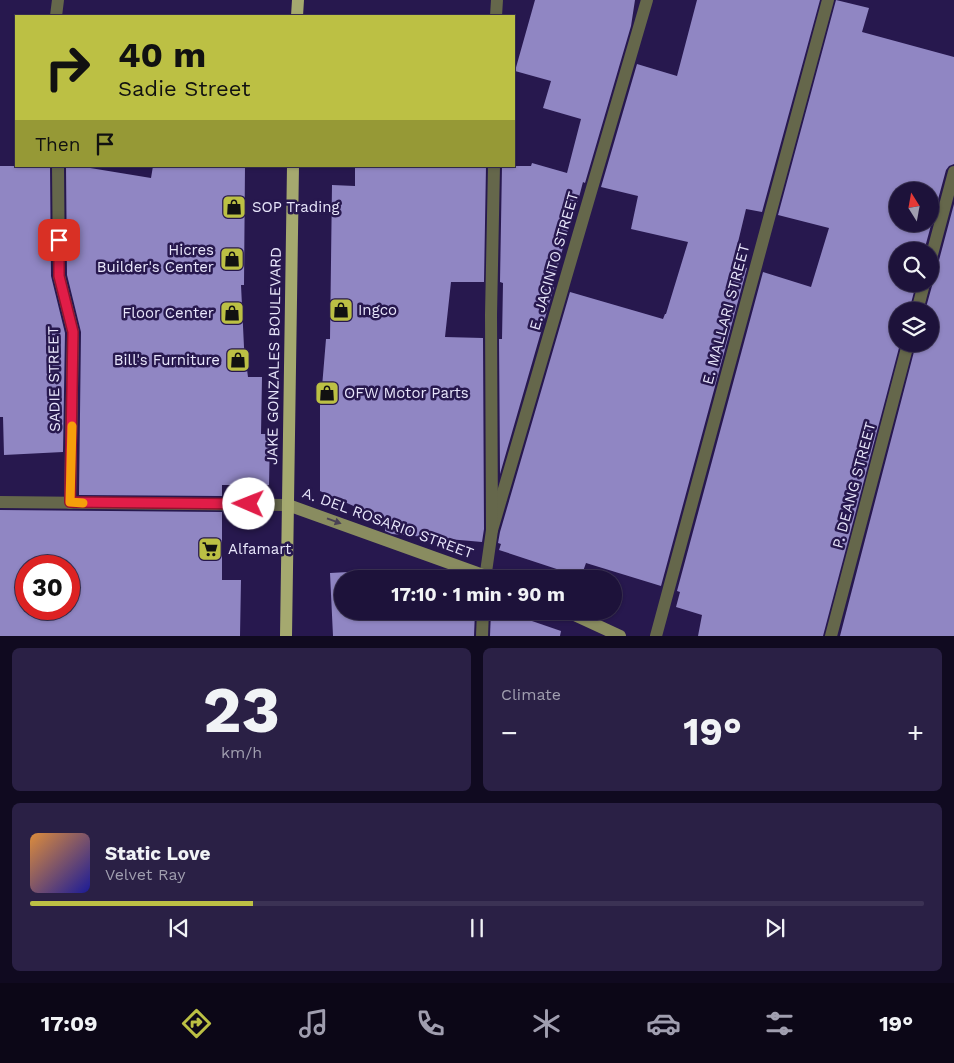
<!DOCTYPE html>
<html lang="en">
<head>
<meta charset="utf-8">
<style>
  :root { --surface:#1d123a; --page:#2a2045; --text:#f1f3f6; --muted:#a09eaf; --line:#3b3254; --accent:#bcc044 }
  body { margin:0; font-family:"Work Sans",sans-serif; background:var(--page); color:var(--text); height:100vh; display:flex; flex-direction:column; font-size:19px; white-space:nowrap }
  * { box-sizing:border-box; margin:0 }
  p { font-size:16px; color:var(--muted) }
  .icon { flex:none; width:28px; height:28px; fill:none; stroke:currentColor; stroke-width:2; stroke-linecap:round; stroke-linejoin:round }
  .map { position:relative; height:636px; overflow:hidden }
  .details { display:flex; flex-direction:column; gap:12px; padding:12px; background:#100a20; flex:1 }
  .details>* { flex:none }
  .top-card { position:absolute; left:15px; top:15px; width:500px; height:152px; border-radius:0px; box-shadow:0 1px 4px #0004,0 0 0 1px var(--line); background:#bcc044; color:#111; overflow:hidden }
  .needle { width:32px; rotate:349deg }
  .controls { position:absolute; left:889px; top:182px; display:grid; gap:10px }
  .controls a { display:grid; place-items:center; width:50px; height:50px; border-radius:50%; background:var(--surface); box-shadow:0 1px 4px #0004,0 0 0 1px var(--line); font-size:25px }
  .speed { position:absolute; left:15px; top:555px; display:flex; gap:10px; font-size:25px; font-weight:700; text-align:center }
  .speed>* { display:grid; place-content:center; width:65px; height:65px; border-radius:50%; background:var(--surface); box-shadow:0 1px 4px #0004,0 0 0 1px var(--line); line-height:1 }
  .speed .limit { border:8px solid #d22; background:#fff; color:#111 }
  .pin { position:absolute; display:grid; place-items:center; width:42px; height:42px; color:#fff; margin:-21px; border-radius:10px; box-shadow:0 2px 8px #0006 }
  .me { position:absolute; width:55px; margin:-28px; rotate:271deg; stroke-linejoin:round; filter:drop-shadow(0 0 4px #0008) }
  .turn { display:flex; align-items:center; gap:18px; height:105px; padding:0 20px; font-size:22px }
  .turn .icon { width:65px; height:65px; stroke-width:2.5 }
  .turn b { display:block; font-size:35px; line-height:42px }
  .then { display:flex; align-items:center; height:48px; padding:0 20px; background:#0003; gap:10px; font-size:19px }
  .big { font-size:38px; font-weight:700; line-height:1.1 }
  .details .card { flex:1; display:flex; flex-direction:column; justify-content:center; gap:8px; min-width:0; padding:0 18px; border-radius:8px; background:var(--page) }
  .details .dial { align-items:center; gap:0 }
  .dial b { font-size:65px; line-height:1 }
  .song { display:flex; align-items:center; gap:15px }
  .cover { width:60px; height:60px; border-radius:8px; background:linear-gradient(135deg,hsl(30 70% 55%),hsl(240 70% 35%)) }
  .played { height:5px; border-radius:2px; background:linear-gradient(90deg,var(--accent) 25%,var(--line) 25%) }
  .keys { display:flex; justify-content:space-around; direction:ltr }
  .heat { display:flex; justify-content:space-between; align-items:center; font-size:28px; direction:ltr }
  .details .tiles { flex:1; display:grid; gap:12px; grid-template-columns:1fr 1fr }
  .card:last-child { grid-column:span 2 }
  .trip { position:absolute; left:334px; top:570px; width:288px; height:50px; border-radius:25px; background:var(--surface); box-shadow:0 1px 4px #0004,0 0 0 1px var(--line); font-weight:700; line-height:50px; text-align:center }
  .tabs { display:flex; height:80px; justify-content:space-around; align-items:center; background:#0c0717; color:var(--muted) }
  .tabs .icon { width:35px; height:35px }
  .tabs .current { color:var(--accent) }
  .tabs b { font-size:22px; color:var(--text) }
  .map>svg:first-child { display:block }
  .building { fill:#9086c3; fill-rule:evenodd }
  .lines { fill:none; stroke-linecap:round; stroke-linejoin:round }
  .street { stroke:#65674b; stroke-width:12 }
  .secondary { stroke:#898c60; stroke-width:12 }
  .primary { stroke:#a5a96f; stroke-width:12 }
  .oneway { fill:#494154 }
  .route-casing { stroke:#92132f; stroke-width:12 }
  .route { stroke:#e11d48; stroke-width:9 }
  .slow { stroke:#f59e0b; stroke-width:9 }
  .labels { text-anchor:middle; stroke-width:5; stroke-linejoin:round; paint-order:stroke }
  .poi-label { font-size:15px; fill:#e8e6fb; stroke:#27184e; text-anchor:start }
  .street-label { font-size:15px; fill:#e8e6fb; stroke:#27184e }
</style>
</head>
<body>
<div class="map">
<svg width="954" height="636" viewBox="0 0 954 636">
  <rect width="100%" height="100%" fill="#27184e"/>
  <!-- building -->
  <g class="building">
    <path d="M535 0H635L631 26 585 183 583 182 573 220 571 219 552 287H554L500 474 499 339H502L503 283 500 282 502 166H531L532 163 567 173 581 119 543 108 551 81 515 71Z"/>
    <path d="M697 0H820L762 212 746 209 733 263 747 268 661 586 586 563 581 577 499 550 501 544 498 543 500 532 570 292 663 319 665 314H666L688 242 631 229 638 196 601 187 637 64 677 76Z"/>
    <path d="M836 0 869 8 862 32 954 57V164L949 166 946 170 924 251H898V284H916L909 311H898V344H900L823 636H698L702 615 676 607 680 592 677 591 763 272 811 287 829 228 778 215ZM898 191H930V224H898Z"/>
    <path d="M0 166H50L51 276 65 333 63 452 4 455 3 417H0Z"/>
    <path d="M66 166H78L151 178 153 166H245L244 285H241L244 347 248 377H262L261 434H270L269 485H222V496L79 495 81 332 67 275Z"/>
    <path d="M355 166H486L484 282H451L445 337 483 338 484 529 482 542 392 534 385 531V520L320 491V387H322L326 339H330L332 185 355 186Z"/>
    <path d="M954 204V636H840L916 344H930V311H925L932 286 930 270 935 268 938 264Z"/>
    <path d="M0 510 222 512V580H241L240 636H0ZM26 566H69V609H26Z"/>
    <path d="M385 570 410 579H342V611H475L474 636H333L330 573Z"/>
    <path d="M491 611H503L561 631 560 636H490Z"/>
  </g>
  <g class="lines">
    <!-- street -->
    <g class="street">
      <path d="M56 16 58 0"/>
      <path d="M496 16 497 0"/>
      <path d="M58 166 59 276 73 332 70 503"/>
      <path d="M930 262 954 172"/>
      <path d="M917 311 924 284"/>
      <path d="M0 502 288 505"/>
      <path d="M492 530 647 0"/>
      <path d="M485 579 492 530 491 315 494 166"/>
      <path d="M482 636 483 611"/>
      <path d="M656 636 828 0"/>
      <path d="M831 636 908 344"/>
    </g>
    <!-- secondary -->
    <g class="secondary">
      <path d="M288 505 494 579"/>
      <path d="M566 611 620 636"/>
    </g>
    <!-- primary -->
    <g class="primary">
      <path d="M297 16 298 0"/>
      <path d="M286 636 293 166"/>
    </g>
  </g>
  <!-- one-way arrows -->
  <defs><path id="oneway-solid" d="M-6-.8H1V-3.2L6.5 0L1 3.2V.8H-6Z" transform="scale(1.25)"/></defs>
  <use class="oneway" href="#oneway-solid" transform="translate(334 521) rotate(20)"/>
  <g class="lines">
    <!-- route casing -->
    <g class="route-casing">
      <path id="route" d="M59 240V276L73 332 70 502 249 504"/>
    </g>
    <!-- route -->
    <use href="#route" class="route"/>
    <!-- slow -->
    <path class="slow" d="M72 426 70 502 83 503"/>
  </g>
  <!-- icons -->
  <defs>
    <g id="shop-square" transform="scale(1.25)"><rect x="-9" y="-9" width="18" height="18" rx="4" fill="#bcc044" stroke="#27184e"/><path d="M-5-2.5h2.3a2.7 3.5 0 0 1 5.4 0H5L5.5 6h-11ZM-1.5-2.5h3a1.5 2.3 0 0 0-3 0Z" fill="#111"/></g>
    <g id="supermarket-square" transform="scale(1.25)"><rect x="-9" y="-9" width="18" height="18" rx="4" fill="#bcc044" stroke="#27184e"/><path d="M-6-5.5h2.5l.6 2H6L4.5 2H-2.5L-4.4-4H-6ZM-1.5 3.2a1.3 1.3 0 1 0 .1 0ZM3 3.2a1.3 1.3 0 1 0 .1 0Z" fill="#111"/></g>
  </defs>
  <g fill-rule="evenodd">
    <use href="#shop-square" x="234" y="207"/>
    <use href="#shop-square" x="232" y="259"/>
    <use href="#shop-square" x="341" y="310"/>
    <use href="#shop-square" x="232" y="313"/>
    <use href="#shop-square" x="238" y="360"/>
    <use href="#shop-square" x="327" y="393"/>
    <use href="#supermarket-square" x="210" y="549"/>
  </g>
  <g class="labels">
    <!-- poi labels -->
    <g class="poi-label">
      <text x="252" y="212">SOP Trading</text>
      <text x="214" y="255" text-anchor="end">Hicres<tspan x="214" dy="17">Builder's Center</tspan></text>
      <text x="358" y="315">Ingco</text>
      <text x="214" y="318" text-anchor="end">Floor Center</text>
      <text x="220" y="365" text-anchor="end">Bill's Furniture</text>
      <text x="344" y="398">OFW Motor Parts</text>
      <text x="228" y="554">Alfamart</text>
    </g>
    <!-- street labels -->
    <g class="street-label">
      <text transform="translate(554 261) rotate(-74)" y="5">E. JACINTO STREET</text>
      <text transform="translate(726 314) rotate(-75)" y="5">E. MALLARI STREET</text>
      <text transform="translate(274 356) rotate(-89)" y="5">JAKE GONZALES BOULEVARD</text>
      <text transform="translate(54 379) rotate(-91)" y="5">SADIE STREET</text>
      <text transform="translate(854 485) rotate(-75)" y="5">P. DEANG STREET</text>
      <text transform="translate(388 523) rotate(20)" y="5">A. DEL ROSARIO STREET</text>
    </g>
  </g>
</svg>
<div class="controls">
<a><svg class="needle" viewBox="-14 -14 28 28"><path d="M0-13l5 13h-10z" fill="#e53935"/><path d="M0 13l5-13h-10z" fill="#a09eaf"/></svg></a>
<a><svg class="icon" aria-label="search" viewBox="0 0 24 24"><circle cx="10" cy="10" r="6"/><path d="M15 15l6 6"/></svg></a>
<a><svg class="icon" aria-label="layers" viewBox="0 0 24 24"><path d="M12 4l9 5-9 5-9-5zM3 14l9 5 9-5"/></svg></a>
</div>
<div class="speed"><div class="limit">30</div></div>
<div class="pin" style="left:59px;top:240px;background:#d93025"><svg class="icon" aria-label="arrive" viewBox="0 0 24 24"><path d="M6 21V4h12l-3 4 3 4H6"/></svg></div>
<svg class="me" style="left:249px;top:504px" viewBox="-20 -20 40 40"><circle r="19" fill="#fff"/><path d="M0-13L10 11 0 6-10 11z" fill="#e11d48"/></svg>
<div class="trip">17:10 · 1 min · 90 m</div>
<div class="top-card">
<div class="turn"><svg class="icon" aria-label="right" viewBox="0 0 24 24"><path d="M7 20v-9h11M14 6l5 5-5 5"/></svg><div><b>40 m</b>Sadie Street</div></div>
<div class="then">Then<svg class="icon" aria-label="arrive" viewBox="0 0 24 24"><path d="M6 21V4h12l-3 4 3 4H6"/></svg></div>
</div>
</div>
<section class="details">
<div class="tiles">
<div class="card dial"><b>23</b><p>km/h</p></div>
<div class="card"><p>Climate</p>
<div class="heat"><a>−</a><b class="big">19°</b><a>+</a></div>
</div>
<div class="card">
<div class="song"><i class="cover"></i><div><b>Static Love</b><p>Velvet Ray</p></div></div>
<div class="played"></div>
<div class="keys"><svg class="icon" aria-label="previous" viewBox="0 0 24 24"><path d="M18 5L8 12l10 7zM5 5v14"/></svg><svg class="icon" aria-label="pause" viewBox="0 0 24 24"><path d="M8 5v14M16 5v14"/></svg><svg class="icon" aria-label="next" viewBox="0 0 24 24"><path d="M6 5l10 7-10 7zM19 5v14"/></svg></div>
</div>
</div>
</section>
<nav class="tabs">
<b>17:09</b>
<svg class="icon current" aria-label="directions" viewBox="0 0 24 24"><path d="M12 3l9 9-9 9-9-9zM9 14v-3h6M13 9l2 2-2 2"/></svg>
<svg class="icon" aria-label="music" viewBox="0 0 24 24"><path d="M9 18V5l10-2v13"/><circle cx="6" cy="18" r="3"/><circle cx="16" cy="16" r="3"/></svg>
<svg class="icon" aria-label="phone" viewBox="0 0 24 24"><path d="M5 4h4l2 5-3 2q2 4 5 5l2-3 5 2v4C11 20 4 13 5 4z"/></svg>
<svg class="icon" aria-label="climate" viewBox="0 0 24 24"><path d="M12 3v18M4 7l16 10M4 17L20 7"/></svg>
<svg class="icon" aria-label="car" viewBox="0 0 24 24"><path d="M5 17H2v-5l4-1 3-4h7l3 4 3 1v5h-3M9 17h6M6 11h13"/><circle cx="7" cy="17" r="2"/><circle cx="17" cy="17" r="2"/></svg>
<svg class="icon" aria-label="filters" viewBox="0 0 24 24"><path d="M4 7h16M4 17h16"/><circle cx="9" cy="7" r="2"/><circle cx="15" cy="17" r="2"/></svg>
<b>19°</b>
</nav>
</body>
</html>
